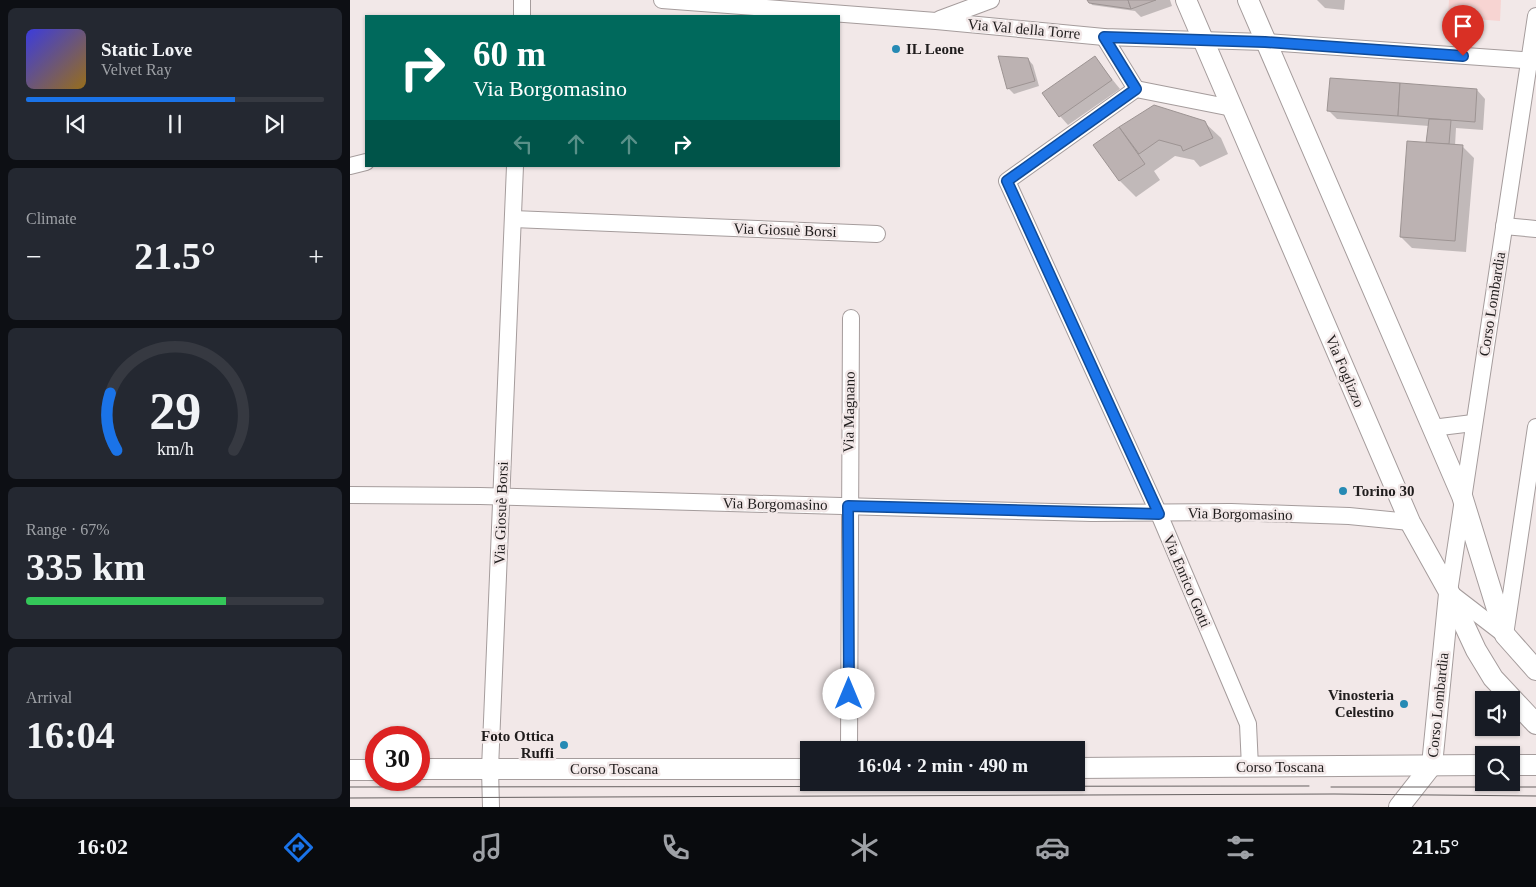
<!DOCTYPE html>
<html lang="en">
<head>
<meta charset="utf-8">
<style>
  :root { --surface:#171b24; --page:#242831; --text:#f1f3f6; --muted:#9ea1a6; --line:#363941; --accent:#1a73e8 }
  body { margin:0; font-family:"Times New Roman",serif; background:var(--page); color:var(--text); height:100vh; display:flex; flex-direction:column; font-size:19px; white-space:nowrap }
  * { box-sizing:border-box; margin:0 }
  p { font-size:16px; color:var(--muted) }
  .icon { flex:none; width:28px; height:28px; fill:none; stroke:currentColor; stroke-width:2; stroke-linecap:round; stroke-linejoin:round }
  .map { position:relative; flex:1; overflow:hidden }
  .details { display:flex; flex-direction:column; gap:8px; padding:8px; background:#0d0f14; width:350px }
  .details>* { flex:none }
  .guide { position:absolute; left:15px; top:15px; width:475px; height:152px; border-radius:0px; box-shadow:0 1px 4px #0004; background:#00695c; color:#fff; overflow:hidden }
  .buttons { position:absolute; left:1125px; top:691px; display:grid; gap:10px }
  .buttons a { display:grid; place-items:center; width:45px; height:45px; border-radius:0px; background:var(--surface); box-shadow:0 1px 4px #0004; font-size:25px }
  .speed { position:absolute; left:15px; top:726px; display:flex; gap:10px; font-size:25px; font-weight:700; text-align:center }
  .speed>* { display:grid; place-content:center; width:65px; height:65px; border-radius:50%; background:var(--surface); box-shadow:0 1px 4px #0004; line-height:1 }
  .speed .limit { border:8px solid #d22; background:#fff; color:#111 }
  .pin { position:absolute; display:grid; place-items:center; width:42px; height:42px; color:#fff; margin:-51px -21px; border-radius:50% 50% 50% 0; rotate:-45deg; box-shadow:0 0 5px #0007 }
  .pin .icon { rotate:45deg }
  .me { position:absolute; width:55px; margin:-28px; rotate:0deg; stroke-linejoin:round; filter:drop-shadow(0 0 4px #0008) }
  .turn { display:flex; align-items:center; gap:18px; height:105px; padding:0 25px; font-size:22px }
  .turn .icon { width:65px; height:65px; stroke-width:2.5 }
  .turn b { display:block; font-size:35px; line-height:42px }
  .lanes { display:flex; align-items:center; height:48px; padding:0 25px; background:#0003; justify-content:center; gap:25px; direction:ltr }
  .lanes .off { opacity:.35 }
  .big { font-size:38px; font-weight:600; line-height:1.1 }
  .details .widget { flex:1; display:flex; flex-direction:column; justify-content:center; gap:8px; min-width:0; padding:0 18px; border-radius:8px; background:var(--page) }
  .details .dial { align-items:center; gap:0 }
  .dial svg { height:130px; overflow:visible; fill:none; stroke:var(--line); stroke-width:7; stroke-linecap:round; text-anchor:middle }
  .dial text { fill:var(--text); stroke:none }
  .song { display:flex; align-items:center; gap:15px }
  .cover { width:60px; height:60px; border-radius:8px; background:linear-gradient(135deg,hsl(240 70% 55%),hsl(40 70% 35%)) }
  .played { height:5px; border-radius:2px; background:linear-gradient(90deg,var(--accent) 70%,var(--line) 70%) }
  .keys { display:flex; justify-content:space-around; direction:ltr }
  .heat { display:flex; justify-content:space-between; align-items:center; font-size:28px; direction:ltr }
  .charge { height:8px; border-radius:4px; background:linear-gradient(90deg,#34c759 67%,var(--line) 0) }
  .trip { position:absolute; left:450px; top:741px; width:285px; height:50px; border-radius:0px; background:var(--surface); box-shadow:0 1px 4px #0004; font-weight:600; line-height:50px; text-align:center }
  .dock { display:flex; height:80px; justify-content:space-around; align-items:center; background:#090b0e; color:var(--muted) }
  .dock .icon { width:35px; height:35px }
  .dock .on { color:var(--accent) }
  .dock b { font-size:22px; color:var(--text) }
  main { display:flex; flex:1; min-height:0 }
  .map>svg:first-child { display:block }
  .green { fill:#f7d4d2 }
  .shadow { fill:#0003 }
  .building { fill:#bcb2b2; stroke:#9d9493 }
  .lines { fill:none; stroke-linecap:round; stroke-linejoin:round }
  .minor-casing { stroke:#a59c9c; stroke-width:18 }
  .tertiary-casing { stroke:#a59c9c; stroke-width:22 }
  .minor { stroke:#fff; stroke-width:16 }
  .tertiary { stroke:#fff; stroke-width:20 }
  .tram { stroke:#666161; stroke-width:1 }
  .route-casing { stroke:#114b97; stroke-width:12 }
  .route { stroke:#1a73e8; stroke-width:9 }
  .poi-dot { fill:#268ab4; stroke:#f2e8e8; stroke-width:2 }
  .labels { text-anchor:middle; stroke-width:5; stroke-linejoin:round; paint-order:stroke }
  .street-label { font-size:15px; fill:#201d1d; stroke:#f2e8e8 }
  .poi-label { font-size:15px; font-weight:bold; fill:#201d1d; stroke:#f2e8e8; text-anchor:start }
</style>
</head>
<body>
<main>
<section class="details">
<div class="widget">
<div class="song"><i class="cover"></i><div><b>Static Love</b><p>Velvet Ray</p></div></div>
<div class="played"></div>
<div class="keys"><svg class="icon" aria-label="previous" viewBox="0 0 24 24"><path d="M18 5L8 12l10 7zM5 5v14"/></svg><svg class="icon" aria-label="pause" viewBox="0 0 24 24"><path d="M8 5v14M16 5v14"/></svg><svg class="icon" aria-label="next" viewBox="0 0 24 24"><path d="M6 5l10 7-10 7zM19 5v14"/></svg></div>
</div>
<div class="widget"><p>Climate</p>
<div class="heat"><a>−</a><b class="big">21.5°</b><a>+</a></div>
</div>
<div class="widget dial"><svg viewBox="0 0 100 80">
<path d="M14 69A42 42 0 1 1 86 69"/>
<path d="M14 69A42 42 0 0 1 10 34" stroke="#1a73e8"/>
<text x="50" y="56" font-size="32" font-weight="700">29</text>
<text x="50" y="72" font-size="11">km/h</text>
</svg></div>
<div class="widget"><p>Range · 67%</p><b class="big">335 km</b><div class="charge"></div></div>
<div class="widget"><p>Arrival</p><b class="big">16:04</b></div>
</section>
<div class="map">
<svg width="1186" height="807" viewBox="0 0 1186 807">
  <rect width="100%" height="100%" fill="#f2e8e8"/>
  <!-- green -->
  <path class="green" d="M1099 0H1151L1150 21 1098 17Z"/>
  <!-- shadow -->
  <g class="shadow">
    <path d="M739 0H820L822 6 791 17 785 11 742 5Z"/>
    <path d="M967 0H995L994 10 975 8Z"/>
    <path d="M745 58 770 89 718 125 710 116Z"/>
    <path d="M678 59 683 65 689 86 664 94 658 88Z"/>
    <path d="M1127 90 1135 99 1133 130 1106 128 1105 146H1112L1124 158 1116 252 1062 248 1051 237 1078 144 1079 126 987 119 979 111Z"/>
    <path d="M804 106 854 122 871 138 878 154 850 167 844 160 825 156 804 171 810 180 786 197 770 181 744 145Z"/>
  </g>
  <!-- building -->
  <g class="building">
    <path d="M737 0H778L781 9 739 3Z"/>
    <path d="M778 0H806L781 9Z"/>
    <path d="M648 56 678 58 685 81 657 89Z"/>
    <path d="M745 56 762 80 709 117 692 93Z"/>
    <path d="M980 78 1050 83 1048 116 977 111Z"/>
    <path d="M1050 83 1127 89 1125 122 1048 116Z"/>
    <path d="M804 105 855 121 863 138 833 151 831 146 809 140 789 154 769 127Z"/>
    <path d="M1079 119 1101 120 1099 144 1076 143Z"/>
    <path d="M769 127 795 164 769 181 743 145Z"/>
    <path d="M1057 141 1113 145 1105 241 1050 237Z"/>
  </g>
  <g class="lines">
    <!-- minor casing -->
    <g class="minor-casing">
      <g id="minor">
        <path d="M312 0 586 21 754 37 915 42 1186 61"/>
        <path d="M172 16V0"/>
        <path d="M1186 16 1099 592 1155 635 1186 427"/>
        <path d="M590 19 641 0"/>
        <path d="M754 37 786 89"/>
        <path d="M882 108 786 89 657 181 809 514 898 724 900 767"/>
        <path d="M0 166 16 162"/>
        <path d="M163 219 527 234"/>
        <path d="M1154 226 1186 229"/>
        <path d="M1082 428 1123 423"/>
        <path d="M0 495 130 496 742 513 881 512 999 516 1060 522"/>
        <path d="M499 750 501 318"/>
        <path d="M141 807 140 769 165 166"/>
      </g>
    </g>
    <!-- tertiary casing -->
    <g class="tertiary-casing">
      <g id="tertiary">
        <path d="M836 0 1060 522 1099 592 1126 650 1143 678 1186 724"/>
        <path d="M898 0 1112 496 1155 635 1186 670"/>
        <path d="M1161 765H1186"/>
        <path d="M726 768 1134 765"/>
        <path d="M69 769H459"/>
        <path d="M0 770H26"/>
        <path d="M1049 807 1082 765 1099 594"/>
      </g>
    </g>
    <!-- minor -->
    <use href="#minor" class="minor"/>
    <!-- tertiary -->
    <use href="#tertiary" class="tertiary"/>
    <!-- tram -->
    <g class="tram">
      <path d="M0 787 959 786"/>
      <path d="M981 787H1186"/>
      <path d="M0 798 984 794 1186 796"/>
    </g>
  </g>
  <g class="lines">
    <!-- route casing -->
    <g class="route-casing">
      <path id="route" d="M499 694 498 506 809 514 657 181 786 89 754 37 915 42 1113 56"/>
    </g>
    <!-- route -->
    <use href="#route" class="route"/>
  </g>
  <!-- markers -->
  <g class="poi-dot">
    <circle cx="546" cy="49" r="5"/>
    <circle cx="993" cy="491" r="5"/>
    <circle cx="1054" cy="704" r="5"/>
    <circle cx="214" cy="745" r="5"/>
  </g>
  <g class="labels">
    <!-- street labels -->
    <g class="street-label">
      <text transform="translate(674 29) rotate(5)" y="5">Via Val della Torre</text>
      <text transform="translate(435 230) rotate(2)" y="5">Via Giosuè Borsi</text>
      <text transform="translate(1142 304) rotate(-81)" y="5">Corso Lombardia</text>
      <text transform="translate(995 371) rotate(67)" y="5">Via Foglizzo</text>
      <text transform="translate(499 412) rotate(-89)" y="5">Via Magnano</text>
      <text transform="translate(425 504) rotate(1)" y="5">Via Borgomasino</text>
      <text transform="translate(151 513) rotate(-88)" y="5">Via Giosuè Borsi</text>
      <text transform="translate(890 514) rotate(1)" y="5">Via Borgomasino</text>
      <text transform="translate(837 581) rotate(67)" y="5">Via Enrico Gotti</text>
      <text transform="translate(1088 705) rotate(-84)" y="5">Corso Lombardia</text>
      <text x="930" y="772">Corso Toscana</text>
      <text x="264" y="774">Corso Toscana</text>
    </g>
    <!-- poi labels -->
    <g class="poi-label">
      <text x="556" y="54">IL Leone</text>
      <text x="1003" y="496">Torino 30</text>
      <text x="1044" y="700" text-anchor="end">Vinosteria<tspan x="1044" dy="17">Celestino</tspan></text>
      <text x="204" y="741" text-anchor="end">Foto Ottica<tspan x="204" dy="17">Ruffi</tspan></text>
    </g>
  </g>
</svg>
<div class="buttons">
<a><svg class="icon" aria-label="sound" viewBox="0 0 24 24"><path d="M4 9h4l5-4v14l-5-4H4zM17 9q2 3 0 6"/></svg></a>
<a><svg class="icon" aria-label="search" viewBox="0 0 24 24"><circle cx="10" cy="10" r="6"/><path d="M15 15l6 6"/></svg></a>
</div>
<div class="speed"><div class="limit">30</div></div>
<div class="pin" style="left:1113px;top:56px;background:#d93025"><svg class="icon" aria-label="arrive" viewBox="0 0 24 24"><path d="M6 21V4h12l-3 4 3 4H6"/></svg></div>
<svg class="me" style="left:499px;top:694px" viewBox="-20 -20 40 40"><circle r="19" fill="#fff"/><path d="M0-13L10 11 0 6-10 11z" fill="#1a73e8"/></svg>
<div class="trip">16:04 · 2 min · 490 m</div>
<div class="guide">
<div class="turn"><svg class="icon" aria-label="right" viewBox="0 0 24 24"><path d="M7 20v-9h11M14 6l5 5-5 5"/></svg><div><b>60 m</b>Via Borgomasino</div></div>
<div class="lanes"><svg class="icon off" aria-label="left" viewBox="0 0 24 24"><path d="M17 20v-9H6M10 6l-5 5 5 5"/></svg><svg class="icon off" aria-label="ahead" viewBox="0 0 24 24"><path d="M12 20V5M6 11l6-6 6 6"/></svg><svg class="icon off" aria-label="ahead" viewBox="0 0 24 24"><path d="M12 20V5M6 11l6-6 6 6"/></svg><svg class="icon" aria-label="right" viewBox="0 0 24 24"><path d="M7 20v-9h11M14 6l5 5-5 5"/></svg></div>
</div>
</div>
</main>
<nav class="dock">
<b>16:02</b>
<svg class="icon on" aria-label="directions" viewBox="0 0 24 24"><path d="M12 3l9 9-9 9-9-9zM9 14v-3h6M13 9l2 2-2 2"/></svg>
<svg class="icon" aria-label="music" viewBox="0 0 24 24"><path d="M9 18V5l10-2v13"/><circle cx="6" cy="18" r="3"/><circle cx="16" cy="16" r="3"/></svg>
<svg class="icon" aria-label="phone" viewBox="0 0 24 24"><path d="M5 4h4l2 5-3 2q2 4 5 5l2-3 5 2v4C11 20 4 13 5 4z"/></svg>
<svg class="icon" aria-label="climate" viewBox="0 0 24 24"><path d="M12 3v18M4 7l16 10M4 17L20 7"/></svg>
<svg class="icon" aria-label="car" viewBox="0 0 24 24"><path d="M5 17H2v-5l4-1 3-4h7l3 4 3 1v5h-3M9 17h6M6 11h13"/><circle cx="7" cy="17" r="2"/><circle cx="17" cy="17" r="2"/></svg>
<svg class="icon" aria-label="filters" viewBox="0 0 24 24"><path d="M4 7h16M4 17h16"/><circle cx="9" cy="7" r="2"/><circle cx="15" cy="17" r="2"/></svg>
<b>21.5°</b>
</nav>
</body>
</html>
